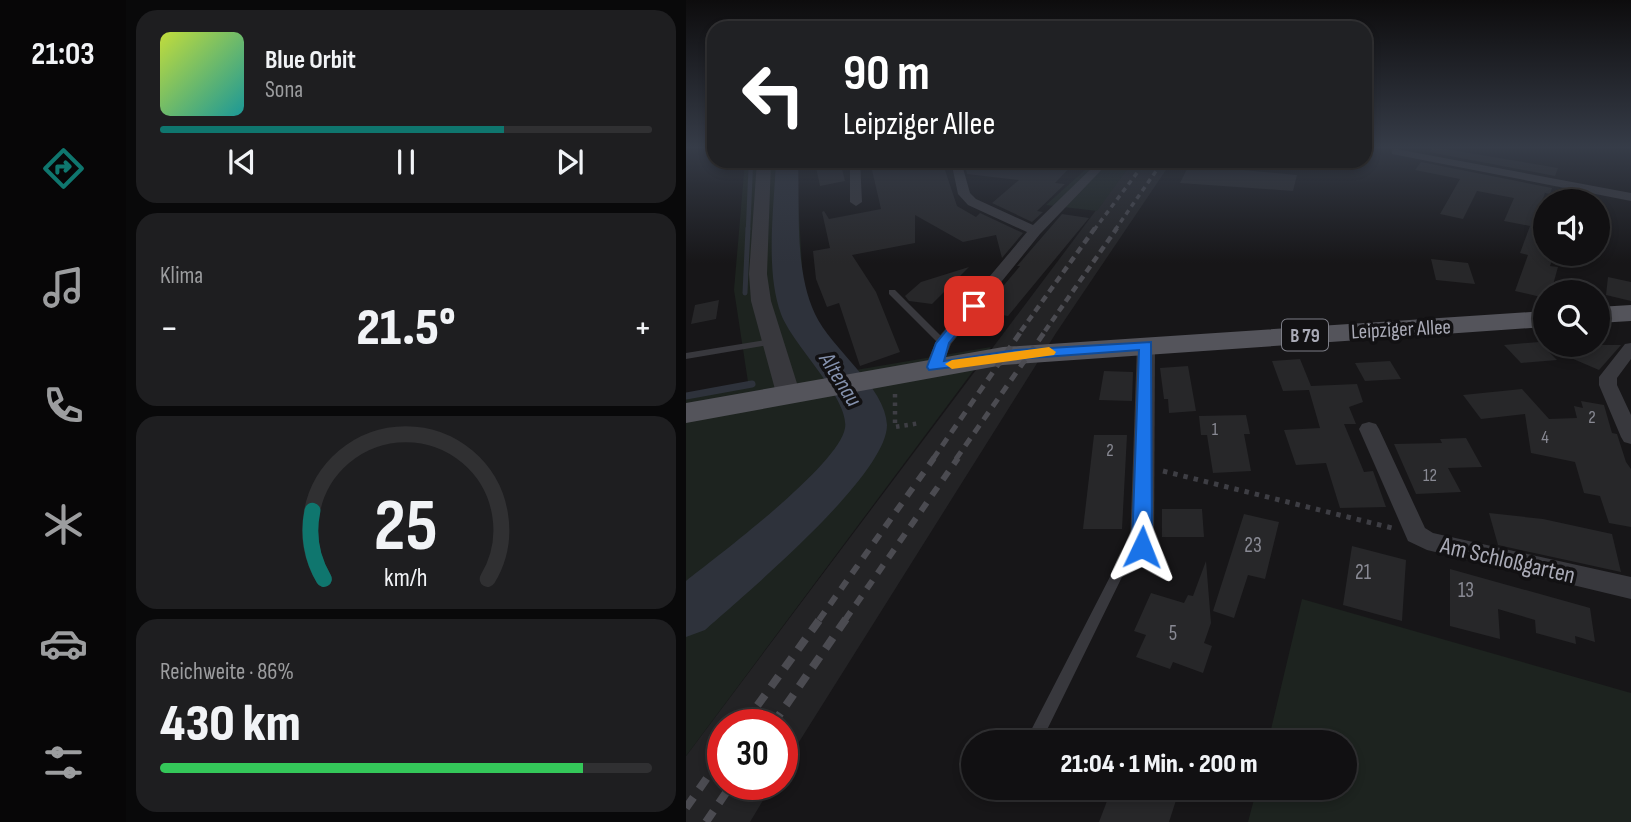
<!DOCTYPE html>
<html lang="de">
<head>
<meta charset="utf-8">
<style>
  :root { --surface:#111012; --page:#1e1e20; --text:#f1f3f6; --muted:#9c9d9f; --line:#303032; --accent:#0f766e }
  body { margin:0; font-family:"Sofia Sans Condensed",sans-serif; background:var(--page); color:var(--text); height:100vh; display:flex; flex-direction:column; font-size:26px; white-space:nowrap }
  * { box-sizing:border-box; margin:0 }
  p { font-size:23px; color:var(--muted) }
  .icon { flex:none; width:38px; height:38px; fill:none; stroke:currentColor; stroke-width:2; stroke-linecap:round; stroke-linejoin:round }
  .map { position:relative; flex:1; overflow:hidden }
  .side { display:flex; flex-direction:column; gap:10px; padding:10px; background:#09090a; width:560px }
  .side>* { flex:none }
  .guide { position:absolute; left:21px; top:21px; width:665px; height:147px; border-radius:21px; box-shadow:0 4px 10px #0003,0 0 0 2px var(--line); background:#202124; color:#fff; overflow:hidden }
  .fabs { position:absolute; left:847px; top:189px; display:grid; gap:14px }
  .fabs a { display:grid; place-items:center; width:77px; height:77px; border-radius:50%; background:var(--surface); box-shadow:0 4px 10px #0003,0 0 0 2px var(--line); font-size:35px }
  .speed { position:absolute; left:21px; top:709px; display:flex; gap:14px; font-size:35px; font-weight:700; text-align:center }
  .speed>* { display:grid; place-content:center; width:91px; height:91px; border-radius:50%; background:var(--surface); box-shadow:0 4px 10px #0003,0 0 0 2px var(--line); line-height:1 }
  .speed .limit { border:10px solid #d22; background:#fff; color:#111 }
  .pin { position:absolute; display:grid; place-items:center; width:60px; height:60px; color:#fff; margin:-30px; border-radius:14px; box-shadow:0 4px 10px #0006 }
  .me { position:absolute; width:77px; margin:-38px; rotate:2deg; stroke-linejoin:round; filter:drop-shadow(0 0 5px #0008) }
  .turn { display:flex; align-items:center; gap:24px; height:147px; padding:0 21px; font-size:32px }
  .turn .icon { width:91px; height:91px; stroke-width:2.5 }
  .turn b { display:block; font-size:49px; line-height:60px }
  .big { font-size:52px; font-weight:800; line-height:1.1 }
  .side .card { flex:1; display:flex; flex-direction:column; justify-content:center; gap:10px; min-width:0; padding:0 24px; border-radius:21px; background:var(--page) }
  .side .dial { align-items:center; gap:0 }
  .dial svg { height:182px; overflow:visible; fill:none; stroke:var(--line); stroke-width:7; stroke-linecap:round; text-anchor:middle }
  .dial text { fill:var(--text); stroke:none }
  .song { display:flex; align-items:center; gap:21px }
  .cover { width:84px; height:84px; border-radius:10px; background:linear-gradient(135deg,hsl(70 70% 55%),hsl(180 70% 35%)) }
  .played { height:7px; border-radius:4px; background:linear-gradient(90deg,var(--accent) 70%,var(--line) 70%) }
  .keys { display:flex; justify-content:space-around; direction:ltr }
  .heat { display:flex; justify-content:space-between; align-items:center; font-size:38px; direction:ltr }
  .charge { height:10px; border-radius:5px; background:linear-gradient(90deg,#34c759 86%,var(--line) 0) }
  .trip { position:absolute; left:275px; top:730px; width:396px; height:70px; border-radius:35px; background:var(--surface); box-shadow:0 4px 10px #0003,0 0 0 2px var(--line); font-weight:800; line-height:70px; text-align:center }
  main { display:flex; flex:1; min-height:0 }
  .dock { display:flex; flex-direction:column; width:126px; justify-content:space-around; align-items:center; background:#070607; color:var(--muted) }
  .dock .icon { width:49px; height:49px }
  .dock .on { color:var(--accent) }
  .dock b { font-size:32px; color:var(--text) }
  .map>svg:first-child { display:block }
  .built { fill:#232325 }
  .green { fill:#1d231f }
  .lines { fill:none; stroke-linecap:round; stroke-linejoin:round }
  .stream-far2 { stroke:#2e323b; stroke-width:4.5 }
  .stream-far1 { stroke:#2e323b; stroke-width:5 }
  .stream { stroke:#2e323b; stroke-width:7 }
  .river { fill:#2e323b; fill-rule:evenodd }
  .building { fill:#272729 }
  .path-far1 { stroke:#3e3e44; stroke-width:4.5; stroke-dasharray:3.5 5; stroke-linecap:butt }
  .path { stroke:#3e3e44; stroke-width:5; stroke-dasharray:4.5 6; stroke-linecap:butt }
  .service { fill:#38383d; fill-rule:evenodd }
  .minor { fill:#38383d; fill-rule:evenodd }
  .tertiary { fill:#38383d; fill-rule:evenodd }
  .primary { fill:#54545b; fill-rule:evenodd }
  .rail-far4 { stroke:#4b4b51; stroke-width:3.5; stroke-dasharray:5 4.5; stroke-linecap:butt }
  .rail-far3 { stroke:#4b4b51; stroke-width:4.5; stroke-dasharray:7 5; stroke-linecap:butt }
  .rail-far2 { stroke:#4b4b51; stroke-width:5; stroke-dasharray:9 7; stroke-linecap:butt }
  .rail-far1 { stroke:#4b4b51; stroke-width:6; stroke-dasharray:10 9; stroke-linecap:butt }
  .rail { stroke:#4b4b51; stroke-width:8; stroke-dasharray:13 10; stroke-linecap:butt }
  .route { fill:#1a73e8; stroke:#114b97; stroke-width:2 }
  .slow { fill:#f59e0b }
  .labels { text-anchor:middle; stroke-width:7; stroke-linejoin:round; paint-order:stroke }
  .number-label { font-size:18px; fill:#898a94 }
  .shield { fill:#121113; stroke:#7c7d86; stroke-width:2 }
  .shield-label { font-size:19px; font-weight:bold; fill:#aaabb7 }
  .street-label { font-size:21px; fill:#aaabb7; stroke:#121113 }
  .near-number-label { font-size:21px; fill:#898a94 }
  .water-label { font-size:23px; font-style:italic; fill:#8592ae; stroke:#121113 }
  .near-street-label { font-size:24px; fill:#aaabb7; stroke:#121113 }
</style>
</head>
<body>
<main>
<nav class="dock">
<b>21:03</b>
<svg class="icon on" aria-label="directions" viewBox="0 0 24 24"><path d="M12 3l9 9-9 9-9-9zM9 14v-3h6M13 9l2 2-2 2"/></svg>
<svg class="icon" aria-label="music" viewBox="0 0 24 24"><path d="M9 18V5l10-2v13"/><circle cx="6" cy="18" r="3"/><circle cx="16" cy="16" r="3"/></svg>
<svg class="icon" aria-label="phone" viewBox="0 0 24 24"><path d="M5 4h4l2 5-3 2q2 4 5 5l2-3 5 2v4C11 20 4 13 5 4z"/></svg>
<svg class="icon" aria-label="climate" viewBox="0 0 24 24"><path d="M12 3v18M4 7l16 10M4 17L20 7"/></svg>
<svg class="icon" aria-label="car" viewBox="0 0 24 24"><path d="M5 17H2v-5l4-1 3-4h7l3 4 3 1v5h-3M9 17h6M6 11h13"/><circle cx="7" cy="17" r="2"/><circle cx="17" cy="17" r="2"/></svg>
<svg class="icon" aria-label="filters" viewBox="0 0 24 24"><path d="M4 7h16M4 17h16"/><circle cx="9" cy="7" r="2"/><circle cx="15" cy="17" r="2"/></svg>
</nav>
<section class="side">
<div class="card">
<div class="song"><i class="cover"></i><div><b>Blue Orbit</b><p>Sona</p></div></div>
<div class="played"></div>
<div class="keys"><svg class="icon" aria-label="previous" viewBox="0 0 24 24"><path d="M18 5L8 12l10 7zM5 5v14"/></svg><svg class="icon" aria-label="pause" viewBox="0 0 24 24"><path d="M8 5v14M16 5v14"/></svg><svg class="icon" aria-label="next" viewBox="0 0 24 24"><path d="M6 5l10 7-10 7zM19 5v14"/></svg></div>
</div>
<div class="card"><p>Klima</p>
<div class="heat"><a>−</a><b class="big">21.5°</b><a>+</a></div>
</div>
<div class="card dial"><svg viewBox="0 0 100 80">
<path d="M14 69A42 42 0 1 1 86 69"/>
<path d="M14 69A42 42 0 0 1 9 39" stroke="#0f766e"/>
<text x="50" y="56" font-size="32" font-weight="700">25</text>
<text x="50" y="72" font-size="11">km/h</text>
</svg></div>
<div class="card"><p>Reichweite · 86%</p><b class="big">430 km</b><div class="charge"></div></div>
</section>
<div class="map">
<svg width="945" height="822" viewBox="0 0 945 822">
  <rect width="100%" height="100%" fill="#171618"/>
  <!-- built -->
  <path class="built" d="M447 161H486L370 333 96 769V724H37V784H87L64 822H0V756Z"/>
  <!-- green -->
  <g class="green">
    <path d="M59 161H110L118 301 126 322 158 372 305 347 0 756V395L62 382 48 290Z"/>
    <path d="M409 161H447L411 211 360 205Z"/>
    <path d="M616 599 945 693V822H562L571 788H658V742H582Z"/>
  </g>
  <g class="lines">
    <!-- stream-far2 -->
    <path class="stream-far2" d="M62 230 65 161"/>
    <!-- stream-far1 -->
    <path class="stream-far1" d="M59 293 62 228"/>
    <!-- stream -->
    <path class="stream" d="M0 396 66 384"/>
    <!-- river -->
    <path class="river" d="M90 161H112C114 209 108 269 129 314 145 349 200 387 201 425 201 476 59 594 19 630L0 637V581C33 555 153 465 159 428 164 399 107 346 95 314 79 271 88 207 90 161Z"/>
  </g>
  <!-- building -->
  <g class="building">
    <path d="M746 148H753L872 168 869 176 743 152Z"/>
    <path d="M154 161 159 181 134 186 129 163Z"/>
    <path d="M220 161H256L271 206 290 217 294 213 337 233 316 258 310 235 277 242 229 215V243L166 255 190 292 214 352 174 366 153 303 141 307 130 279 127 251 144 248 136 212 138 211 143 219 195 209 186 170 196 169 195 164Z"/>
    <path d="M278 161H390L369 183 379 184 351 211 357 212 346 222 306 203 333 180 281 174Z"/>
    <path d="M735 162 866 188 864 194 859 193 847 226 852 227 857 213 859 214V254H868L864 266 872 267 865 292H859V298L829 291 842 255 834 253 844 226 818 221 828 198 791 191 777 219 754 214 774 179 729 170Z"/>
    <path d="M504 163 527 165 526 167 611 175 607 191 494 183Z"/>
    <path d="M376 214 403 218 322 316 300 312 301 311 297 310 334 266H331Z"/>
    <path d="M745 259 782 263 789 284 750 280Z"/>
    <path d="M283 267 246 304 223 301 219 296 235 282Z"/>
    <path d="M922 277 945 282V301L920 295Z"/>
    <path d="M33 300 30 319 5 324 9 305Z"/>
    <path d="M853 342 871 360 835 363 818 345Z"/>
    <path d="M898 345H935L913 370 885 358Z"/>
    <path d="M614 359 625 386 671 384 677 402 663 407 670 424H658L678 472 687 471 700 507 654 508 640 463 610 465 598 430 634 428 623 390 597 391 586 361Z"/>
    <path d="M704 361 715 379 679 381 669 363Z"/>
    <path d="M502 366 510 411 483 413 482 399H478L474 368Z"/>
    <path d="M418 371 447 372 446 401 413 400Z"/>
    <path d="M836 389 863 419 891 418 888 406 897 408 895 401 918 405 926 433 931 434 940 462 945 469V527L923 523 914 496 898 493 889 462 845 453 839 414 795 419 777 395Z"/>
    <path d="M560 415 564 434H558L565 471 527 473 521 435H515L513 416Z"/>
    <path d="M408 435H441L436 529H397Z"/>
    <path d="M780 438 796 467 762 468 775 492 730 494 708 444 756 443 754 439Z"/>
    <path d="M476 509H516L518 537H476Z"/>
    <path d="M803 513 857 519 926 534 935 572 812 545Z"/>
    <path d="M558 514 593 522 579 579 562 575 548 618 527 611Z"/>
    <path d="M666 546 720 560 716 621 657 605Z"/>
    <path d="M520 561 525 623 518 643 526 646 517 673 487 662 484 669 450 657 460 635 448 631 465 593 498 603 502 595 507 596Z"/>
    <path d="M764 569 904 608 909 642 889 636 890 644 850 633 849 620 812 609 814 639 764 626Z"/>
    <path d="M426 788H494L483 822H413Z"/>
  </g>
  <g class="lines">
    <!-- path-far1 -->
    <path class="path-far1" d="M209 394V427L234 423"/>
    <!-- path -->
    <path class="path" d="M477 471 706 528"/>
    <!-- service -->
    <g class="service">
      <path d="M203 290H209L260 341 261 343 260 345H254L203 294Z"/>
      <path d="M85 339 88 340 89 342 88 344 0 359V353Z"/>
      <path d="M456 542 460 544 462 547 452 565 436 577 355 742H339L428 569 444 557 452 544Z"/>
    </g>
    <!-- minor -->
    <g class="minor">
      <path d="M710 149 945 193V201L706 154V150Z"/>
      <path d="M164 161H174L176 202 170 206 164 202Z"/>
      <path d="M265 161H275L284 193 290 199 347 225 413 161H424L354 234 265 344 254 371 248 372 239 367 251 339 341 232 282 205 272 194Z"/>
      <path d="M460 340 469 345 468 547 464 554 456 557 448 554 444 547 451 345Z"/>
      <path d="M945 343V359L931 378V385L945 415V444L938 442 935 437 913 385V377L939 344Z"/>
      <path d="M683 422 690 424 693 429 739 528 747 533 945 577V599L741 550 722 541 673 429 676 424Z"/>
    </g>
    <!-- tertiary -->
    <path class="tertiary" d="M71 161H85L81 274 85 301 114 393 110 398 102 401 94 398 90 393 65 301 63 274Z"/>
    <!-- primary -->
    <g class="primary">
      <path d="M945 305V321L912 323V307Z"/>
      <path d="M859 311V327L317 365 0 423V403L317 347Z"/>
    </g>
    <!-- rail-far4 -->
    <g class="rail-far4">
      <path d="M408 230 460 161"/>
      <path d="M429 230 477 161"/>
    </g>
    <!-- rail-far3 -->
    <g class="rail-far3">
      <path d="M335 331 409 228"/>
      <path d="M359 331 431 228"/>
    </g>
    <!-- rail-far2 -->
    <g class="rail-far2">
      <path d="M247 459 336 330"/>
      <path d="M270 459 360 330"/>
    </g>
    <!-- rail-far1 -->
    <g class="rail-far1">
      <path d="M133 620 248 458"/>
      <path d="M159 620 272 458"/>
    </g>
    <!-- rail -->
    <g class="rail">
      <path d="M58 724 134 619"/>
      <path d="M87 724 160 619"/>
      <path d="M0 808 37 755"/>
      <path d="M20 822 46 784"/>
    </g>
  </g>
  <!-- sky -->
  <linearGradient id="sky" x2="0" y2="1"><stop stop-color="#0d0c0d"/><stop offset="0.56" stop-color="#363c48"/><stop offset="1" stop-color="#363c48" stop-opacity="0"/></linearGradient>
  <rect width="945" height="263" fill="url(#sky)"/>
  <!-- route -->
  <path class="route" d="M288 302 294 306 263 343 258 361 330 350 465 342 466 547 463 553 456 555 449 553 446 547 453 350 330 359 243 370 241 367 250 343 283 303Z"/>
  <!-- slow -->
  <path class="slow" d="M363 347 370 352 368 355 266 369 259 364 266 360Z"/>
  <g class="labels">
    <!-- number labels -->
    <g class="number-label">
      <text x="906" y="423">2</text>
      <text x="529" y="435">1</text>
      <text x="859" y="443">4</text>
      <text x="424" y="456">2</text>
      <text x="744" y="481">12</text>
    </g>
    <!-- shield labels -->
    <rect class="shield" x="596" y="319.5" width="46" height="31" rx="5"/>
    <g class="shield-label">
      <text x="619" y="342">B 79</text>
    </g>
    <!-- street labels -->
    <g class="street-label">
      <text transform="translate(715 329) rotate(-3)" y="7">Leipziger Allee</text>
    </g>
    <!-- near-number labels -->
    <g class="near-number-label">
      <text x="567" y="552">23</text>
      <text x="677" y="579">21</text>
      <text x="780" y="597">13</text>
      <text x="487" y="640">5</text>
    </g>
    <!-- water labels -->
    <g class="water-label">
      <text transform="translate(155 379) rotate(58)" y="8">Altenau</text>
    </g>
    <!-- near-street labels -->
    <g class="near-street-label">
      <text transform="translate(822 560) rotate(13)" y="8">Am Schloßgarten</text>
    </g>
  </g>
</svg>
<div class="fabs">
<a><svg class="icon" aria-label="sound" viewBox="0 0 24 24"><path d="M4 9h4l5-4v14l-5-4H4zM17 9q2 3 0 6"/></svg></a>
<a><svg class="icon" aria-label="search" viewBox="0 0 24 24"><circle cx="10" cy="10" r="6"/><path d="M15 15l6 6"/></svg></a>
</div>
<div class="speed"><div class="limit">30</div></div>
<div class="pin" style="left:288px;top:306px;background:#d93025"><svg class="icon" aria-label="arrive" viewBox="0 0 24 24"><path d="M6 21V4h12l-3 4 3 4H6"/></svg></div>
<svg class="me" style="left:456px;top:547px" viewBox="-20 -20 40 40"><path d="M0-17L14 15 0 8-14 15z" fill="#1a73e8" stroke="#fff" stroke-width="4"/></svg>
<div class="trip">21:04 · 1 Min. · 200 m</div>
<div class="guide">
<div class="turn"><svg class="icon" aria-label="left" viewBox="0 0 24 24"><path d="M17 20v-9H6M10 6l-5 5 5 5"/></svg><div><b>90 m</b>Leipziger Allee</div></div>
</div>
</div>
</main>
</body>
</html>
